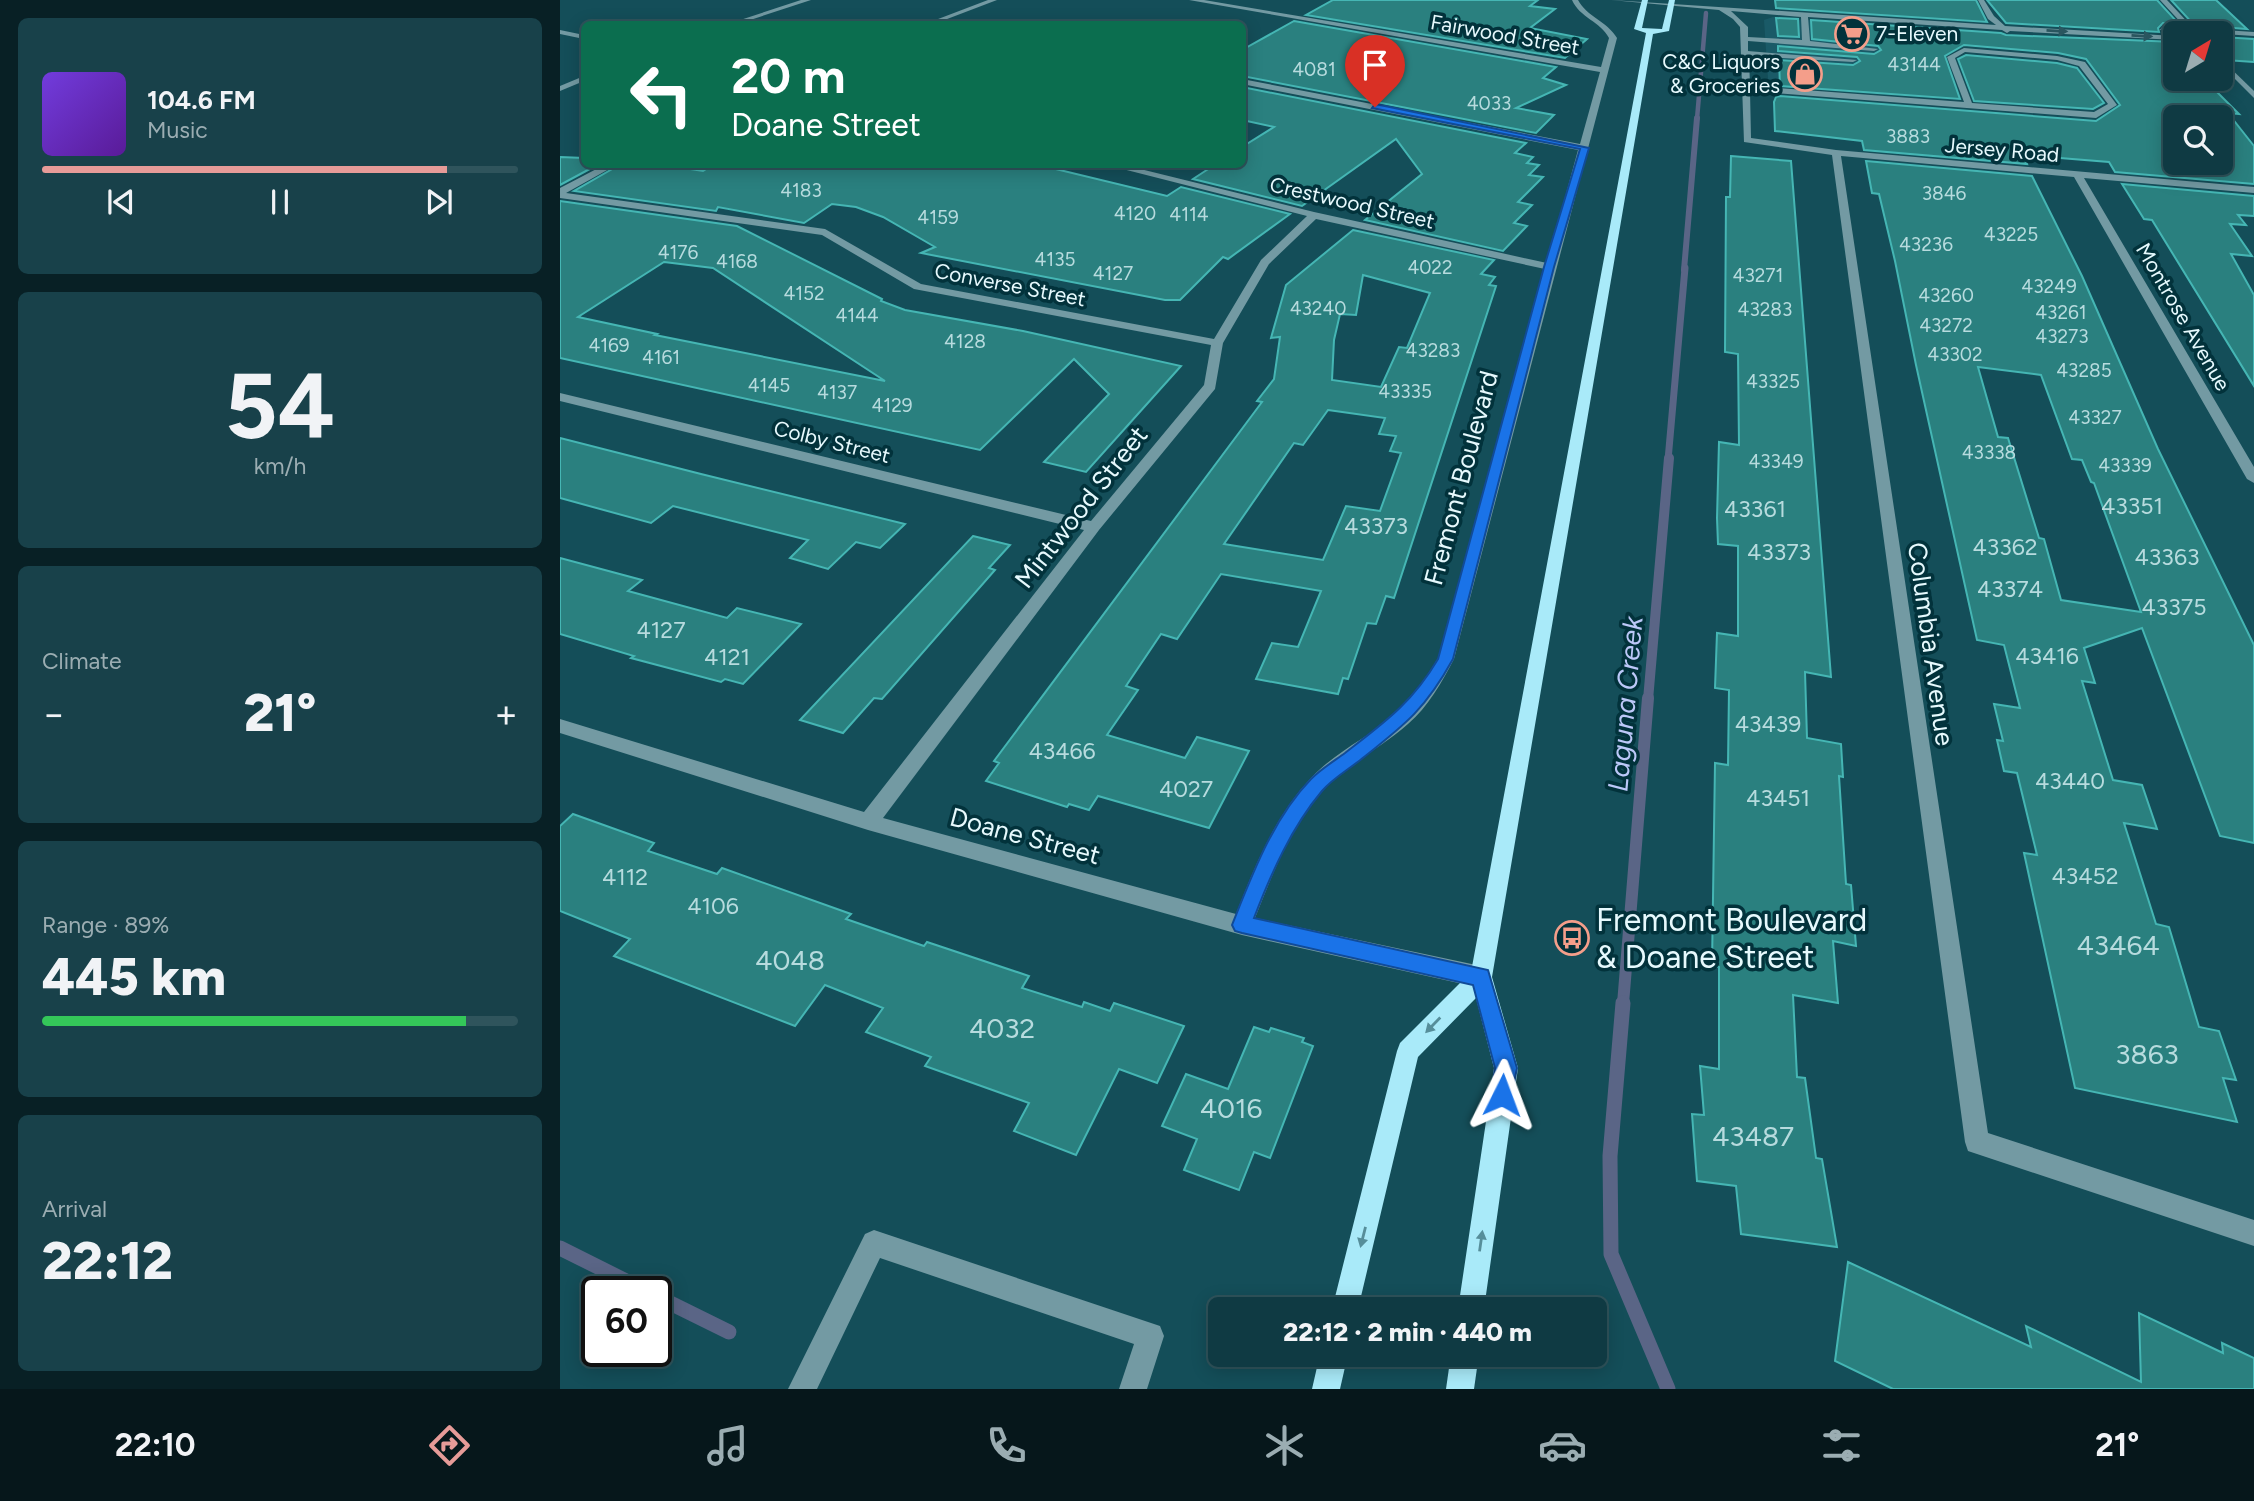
<!DOCTYPE html>
<html lang="en">
<head>
<meta charset="utf-8">
<style>
  :root { --surface:#0f3a43; --page:#18414a; --text:#f1f3f6; --muted:#9badb2; --line:#2f545c; --accent:#e69b98 }
  body { margin:0; font-family:Figtree,sans-serif; background:var(--page); color:var(--text); height:100vh; display:flex; flex-direction:column; font-size:26px; white-space:nowrap }
  * { box-sizing:border-box; margin:0 }
  p { font-size:23px; color:var(--muted) }
  .icon { flex:none; width:38px; height:38px; fill:none; stroke:currentColor; stroke-width:2; stroke-linecap:round; stroke-linejoin:round }
  .map { position:relative; flex:1; overflow:hidden }
  .drawer { display:flex; flex-direction:column; gap:18px; padding:18px; background:#082025; width:560px }
  .drawer>* { flex:none }
  .top-card { position:absolute; left:21px; top:21px; width:665px; height:147px; border-radius:10px; box-shadow:0 4px 18px #0003,0 0 0 2px var(--line); background:#0b6e4f; color:#fff; overflow:hidden }
  .needle { width:46px; rotate:38deg }
  .buttons { position:absolute; left:1603px; top:21px; display:grid; gap:14px }
  .buttons a { display:grid; place-items:center; width:70px; height:70px; border-radius:10px; background:var(--surface); box-shadow:0 4px 18px #0003,0 0 0 2px var(--line); font-size:35px }
  .speed { position:absolute; left:21px; top:1276px; display:flex; gap:14px; font-size:35px; font-weight:700; text-align:center }
  .speed>* { display:grid; place-content:center; width:91px; height:91px; border-radius:50%; background:var(--surface); box-shadow:0 4px 18px #0003,0 0 0 2px var(--line); line-height:1 }
  .speed .limit { border:4px solid #111; border-radius:10px; background:#fff; color:#111 }
  .pin { position:absolute; display:grid; place-items:center; width:60px; height:60px; color:#fff; margin:-72px -30px; border-radius:50% 50% 50% 0; rotate:-45deg; box-shadow:0 0 7px #0007 }
  .pin .icon { rotate:45deg }
  .me { position:absolute; width:77px; margin:-38px; rotate:3deg; stroke-linejoin:round; filter:drop-shadow(0 0 5px #0008) }
  .turn { display:flex; align-items:center; gap:24px; height:147px; padding:0 35px; font-size:32px }
  .turn .icon { width:91px; height:91px; stroke-width:2.5 }
  .turn b { display:block; font-size:49px; line-height:60px }
  .big { font-size:52px; font-weight:800; line-height:1.1 }
  .drawer .tile { flex:1; display:flex; flex-direction:column; justify-content:center; gap:10px; min-width:0; padding:0 24px; border-radius:10px; background:var(--page) }
  .drawer .dial { align-items:center; gap:0 }
  .dial b { font-size:91px; line-height:1 }
  .song { display:flex; align-items:center; gap:21px }
  .cover { width:84px; height:84px; border-radius:10px; background:linear-gradient(135deg,hsl(260 70% 55%),hsl(270 70% 35%)) }
  .played { height:7px; border-radius:4px; background:linear-gradient(90deg,var(--accent) 85%,var(--line) 85%) }
  .keys { display:flex; justify-content:space-around; direction:ltr }
  .heat { display:flex; justify-content:space-between; align-items:center; font-size:38px; direction:ltr }
  .charge { height:10px; border-radius:5px; background:linear-gradient(90deg,#34c759 89%,var(--line) 0) }
  .trip { position:absolute; left:648px; top:1297px; width:399px; height:70px; border-radius:10px; background:var(--surface); box-shadow:0 4px 18px #0003,0 0 0 2px var(--line); font-weight:800; line-height:70px; text-align:center }
  .tab-bar { display:flex; height:112px; justify-content:space-around; align-items:center; background:#06171b; color:var(--muted) }
  .tab-bar .icon { width:49px; height:49px }
  .tab-bar .on { color:var(--accent) }
  .tab-bar b { font-size:32px; color:var(--text) }
  main { display:flex; flex:1; min-height:0 }
  .map>svg:first-child { display:block }
  .built { fill:#1a5a67 }
  .lines { fill:none; stroke-linecap:round; stroke-linejoin:round }
  .stream-far5 { stroke:#5a6586; stroke-width:4.5 }
  .stream-far4 { stroke:#5a6586; stroke-width:6 }
  .stream-far3 { stroke:#5a6586; stroke-width:7 }
  .stream-far2 { stroke:#5a6586; stroke-width:10 }
  .stream-far1 { stroke:#5a6586; stroke-width:12 }
  .stream { stroke:#5a6586; stroke-width:15 }
  .building { fill:#2a807f; stroke:#45b6b4; stroke-width:2; fill-rule:evenodd }
  .minor { fill:#739aa3; fill-rule:evenodd }
  .major { fill:#a9eaf9; fill-rule:evenodd }
  .oneway { fill:#2a565f }
  .oneway2 { fill:#568e9a }
  .route { fill:#1a73e8; stroke:#114b97; stroke-width:2 }
  .labels { text-anchor:middle; stroke-width:7; stroke-linejoin:round; paint-order:stroke }
  .far-number-label { font-size:19px; fill:#b7dbde }
  .far-poi-label { font-size:21px; fill:#e6f9fd; stroke:#02323b; text-anchor:start }
  .far-street-label { font-size:21px; fill:#e6f9fd; stroke:#02323b }
  .number-label { font-size:23px; fill:#b7dbde }
  .street-label { font-size:26px; fill:#e6f9fd; stroke:#02323b }
  .water-label { font-size:28px; font-style:italic; fill:#bcc8f8; stroke:#02323b }
  .near-number-label { font-size:28px; fill:#b7dbde }
  .near-poi-label { font-size:32px; fill:#e6f9fd; stroke:#02323b; text-anchor:start }
</style>
</head>
<body>
<main>
<section class="drawer">
<div class="tile">
<div class="song"><i class="cover"></i><div><b>104.6 FM</b><p>Music</p></div></div>
<div class="played"></div>
<div class="keys"><svg class="icon" aria-label="previous" viewBox="0 0 24 24"><path d="M18 5L8 12l10 7zM5 5v14"/></svg><svg class="icon" aria-label="pause" viewBox="0 0 24 24"><path d="M8 5v14M16 5v14"/></svg><svg class="icon" aria-label="next" viewBox="0 0 24 24"><path d="M6 5l10 7-10 7zM19 5v14"/></svg></div>
</div>
<div class="tile dial"><b>54</b><p>km/h</p></div>
<div class="tile"><p>Climate</p>
<div class="heat"><a>−</a><b class="big">21°</b><a>+</a></div>
</div>
<div class="tile"><p>Range · 89%</p><b class="big">445 km</b><div class="charge"></div></div>
<div class="tile"><p>Arrival</p><b class="big">22:12</b></div>
</section>
<div class="map">
<svg width="1694" height="1389" viewBox="0 0 1694 1389">
  <rect width="100%" height="100%" fill="#144e59"/>
  <!-- built -->
  <path class="built" d="M1213 17 1313 25 1323 60 1273 85 1208 79 1204 20Z"/>
  <g class="lines">
    <!-- stream-far5 -->
    <path class="stream-far5" d="M1137 119 1146 13"/>
    <!-- stream-far4 -->
    <path class="stream-far4" d="M1124 270 1137 118"/>
    <!-- stream-far3 -->
    <path class="stream-far3" d="M1108 460 1125 268"/>
    <!-- stream-far2 -->
    <path class="stream-far2" d="M1088 700 1109 458"/>
    <!-- stream-far1 -->
    <path class="stream-far1" d="M1063 1004 1088 698"/>
    <!-- stream -->
    <g class="stream">
      <path d="M1063 1003 1050 1156 1051 1254 1108 1389"/>
      <path d="M0 1248 88 1292"/>
      <path d="M96 1296 169 1332"/>
    </g>
  </g>
  <!-- building -->
  <g class="building">
    <path d="M773 0H978L970 6 995 9 970 28 1027 39 1005 58 746 15Z"/>
    <path d="M1215 0H1416L1427 22 1216 8Z"/>
    <path d="M1427 0H1597L1619 24 1603 23 1598 28 1599 32 1446 23Z"/>
    <path d="M1611 0H1656L1687 29 1634 25Z"/>
    <path d="M1216 18 1238 19 1239 37 1218 36Z"/>
    <path d="M1251 20 1441 33 1446 35 1615 42V79H1644L1679 114 1668 113 1694 146V184L1555 172 1549 162 1463 155 1467 164 1304 150 1302 141 1215 131 1214 102 1216 97 1220 96 1536 121 1560 105 1526 59 1498 53 1404 45 1385 56 1400 99 1220 86 1219 60 1293 65 1300 61 1297 57 1218 51V46L1314 54 1321 50 1318 46 1252 39ZM1615 117H1661V163H1615Z"/>
    <path d="M734 21 996 67 983 78 1006 85 956 108 994 115 976 133 682 76V50Z"/>
    <path d="M1661 37 1694 39V62L1665 60 1661 56Z"/>
    <path d="M1406 55 1497 63 1517 68 1544 103 1533 109 1414 101 1398 59Z"/>
    <path d="M682 87 966 143 955 153 973 157 967 163 979 165 969 175 983 177 958 202 972 205 954 223 967 226 943 251 805 220 862 174 836 139 742 206 633 179 656 164H682V147L714 127 682 120Z"/>
    <path d="M1171 156 1231 161 1271 677 1245 672 1247 738 1281 744 1283 777 1279 776 1286 884 1291 885 1296 946 1273 941 1278 1003 1233 995 1237 1077 1245 1078 1256 1158 1262 1159 1277 1247 1181 1234 1176 1186 1137 1181 1132 1114 1144 1115 1140 1066 1159 1069V967L1152 966 1155 763 1168 765 1169 690 1155 688 1157 633 1178 636V546L1158 544 1157 518 1159 442 1179 445 1178 354 1165 352 1166 197H1170Z"/>
    <path d="M0 157 24 158V164H39L0 185Z"/>
    <path d="M1306 161 1472 176 1522 276 1598 449 1694 645V843L1660 836 1582 628 1524 648 1535 683 1522 681 1553 780 1582 785 1597 829 1564 823 1596 924 1609 927 1639 1027 1659 1031 1676 1080 1663 1078 1677 1122 1515 1088 1464 853 1477 855 1457 773 1444 771 1437 740 1443 741 1434 704 1460 708 1444 645 1417 640 1356 365 1335 261 1319 194 1312 193ZM1418 367 1481 375 1512 459 1522 460 1531 482 1534 483 1581 612 1501 600 1484 539 1479 538 1448 438 1438 437Z"/>
    <path d="M61 164H98L143 171 154 164H475L607 196 621 187 730 214 668 259 663 257 620 300H605L361 253 375 247 323 217 296 207 272 204 244 223 158 207 156 211 14 191Z"/>
    <path d="M1562 184 1694 196V216L1678 215 1686 225 1670 224 1692 256 1671 254 1694 295V386L1592 220 1584 219Z"/>
    <path d="M0 201 177 226 322 299 321 301 345 310 463 331 621 366 526 472 484 462 549 394 514 359 420 450 0 358ZM104 262 153 268 325 381 95 335 97 334 18 317Z"/>
    <path d="M793 230 934 260 921 274 935 277 929 285 936 286 834 598 826 596 816 624 807 623 788 679 783 678 778 694 696 679 712 643 738 647 761 591 661 574 617 639 601 634 566 686 578 690 547 735 625 758 637 737 689 751 649 828 538 796 529 810 509 804 507 807 426 781 439 763 434 761 702 402 697 401 714 379 720 337 711 338 726 285ZM803 275 870 293 847 348 839 347 821 387 772 380 774 340 780 314 796 315ZM768 410 825 418 819 434 836 436 830 451 841 453 820 511 786 506 763 560 664 544 734 443 743 445Z"/>
    <path d="M0 438 141 474 345 524 320 548 296 542 268 569 230 558 248 540 113 506 91 523 0 498Z"/>
    <path d="M413 536 450 545 429 568 435 570 322 699 314 698 283 733 240 720Z"/>
    <path d="M0 558 82 580 68 591 167 618 177 608 241 624 183 684 165 679 161 682 71 658 74 656 0 634Z"/>
    <path d="M13 814 94 843 88 851 157 874 162 868 291 914 286 919 364 946 367 942 469 976 462 988 522 1007 524 1002 550 1011 554 1003 624 1026 597 1083 559 1069 516 1155 454 1131 469 1103 365 1066 371 1057 306 1032 323 1008 265 985 235 1026 54 956 70 939 0 911V826Z"/>
    <path d="M694 1027 709 1032 711 1028 744 1038 742 1042 753 1046 710 1158 694 1152 679 1190 624 1170 637 1139 602 1126 626 1074 668 1089Z"/>
    <path d="M1288 1262 1471 1347 1466 1326 1581 1382 1579 1313 1663 1353 1662 1343 1694 1358V1389H1333L1275 1361Z"/>
  </g>
  <g class="lines">
    <!-- minor -->
    <g class="minor">
      <path d="M241 0H251L178 24H168Z"/>
      <path d="M428 0H437L374 24H365Z"/>
      <path d="M629 0H644L1041 67 1049 38C1040 21 1020 18 1012 0H1018C1027 17 1047 21 1057 38L894 659C882 682 868 707 848 724 821 748 787 764 763 790 730 827 713 873 695 918L921 966 929 970 932 977 929 984 921 988 682 935 308 830 0 733V719L304 812 524 530 0 401V393L531 521 644 385 651 345 354 289 262 235 0 198V188L46 164H58L6 193 265 229 361 284 654 339 701 260 747 216 543 164H560L754 212 987 263 1018 150 682 84V79L1020 144 1040 72ZM756 219 985 269 878 658C866 678 854 699 836 714 809 737 775 752 751 778 715 816 695 866 676 914L323 818 539 530 655 389 663 343 709 264Z"/>
      <path d="M1051 0 1436 25 1428 19 1418 0H1424L1434 16 1445 26 1615 36V40L1450 31 1447 33 1442 30 1248 17 1250 41 1318 49 1314 51 1188 41V51L1297 60 1293 62 1189 56 1190 86 1404 102 1387 57 1404 48 1497 56 1525 62 1557 105 1536 118 1190 91 1191 138 1276 150 1694 187V193L1524 178 1694 467V483L1687 479 1514 177 1281 156 1428 1133 1694 1220V1246L1408 1151 1405 1142 1272 155 1184 142 1180 27 1173 19 1159 10ZM1171 11 1241 17 1242 40 1188 37V27ZM1405 52 1497 60 1519 66 1548 104 1534 112 1412 103 1395 58Z"/>
      <path d="M1600 0H1607L1633 28 1694 32V36L1600 30 1603 26 1625 27Z"/>
      <path d="M0 30 24 35V39L0 34Z"/>
      <path d="M1661 59 1694 91V98L1661 65Z"/>
      <path d="M24 76V81L0 91V86Z"/>
      <path d="M314 1230 600 1326 604 1336 587 1389H559L574 1344 320 1258 257 1389H228L305 1234Z"/>
    </g>
    <!-- major -->
    <g class="major">
      <path d="M1082 0H1088L1082 28 1102 29 1109 0H1115L1109 31 1093 34 932 977 958 1068 924 1309H898L934 1068 916 998 858 1057 798 1309H772L837 1051 840 1043 911 972 1086 33 1074 29Z"/>
      <path d="M760 1354H788L780 1389H752Z"/>
      <path d="M891 1354H919L914 1389H886Z"/>
    </g>
  </g>
  <!-- one-way arrows -->
  <defs><path id="oneway-solid" d="M-6-.8H1V-3.2L6.5 0L1 3.2V.8H-6Z" transform="scale(1.75)"/></defs>
  <g class="oneway">
    <use href="#oneway-solid" transform="translate(1497 31) rotate(3)"/>
    <use href="#oneway-solid" transform="translate(1582 36) rotate(3)"/>
  </g>
  <g class="oneway2">
    <use href="#oneway-solid" transform="translate(873 1025) rotate(134)"/>
    <use href="#oneway-solid" transform="translate(803 1237) rotate(104)"/>
    <use href="#oneway-solid" transform="translate(921 1241) rotate(-82)"/>
  </g>
  <!-- route -->
  <path class="route" d="M815 104 1029 148 994 267 893 659C866 708 847 723 804 757 791 768 773 778 762 791 731 828 711 874 694 918L928 970 957 1068 950 1103 942 1106 935 1103 931 1095 935 1068 913 985 682 933 675 931 672 925C692 875 713 818 751 779 761 769 774 761 785 753 825 722 852 703 878 659L984 267 1020 149 812 108Z"/>
  <!-- icons -->
  <defs>
    <g id="supermarket-ring" transform="scale(1.75)"><circle r="9.5" fill="#02323b" stroke="#f49e8a" stroke-width="1.5"/><path d="M-6-5.5h2.5l.6 2H6L4.5 2H-2.5L-4.4-4H-6ZM-1.5 3.2a1.3 1.3 0 1 0 .1 0ZM3 3.2a1.3 1.3 0 1 0 .1 0Z" fill="#f49e8a"/></g>
    <g id="shop-ring" transform="scale(1.75)"><circle r="9.5" fill="#02323b" stroke="#f49e8a" stroke-width="1.5"/><path d="M-5-2.5h2.3a2.7 3.5 0 0 1 5.4 0H5L5.5 6h-11ZM-1.5-2.5h3a1.5 2.3 0 0 0-3 0Z" fill="#f49e8a"/></g>
    <g id="bus-ring" transform="scale(1.75)"><circle r="9.5" fill="#02323b" stroke="#f49e8a" stroke-width="1.5"/><path d="M-5-6H5V4H4V6H2V4H-2V6H-4V4H-5ZM-3.5-4V0h7V-4ZM-3.5 1.2v1.5H-2V1.2ZM2 1.2v1.5H3.5V1.2Z" fill="#f49e8a"/></g>
  </defs>
  <g fill-rule="evenodd">
    <use href="#supermarket-ring" x="1292" y="34"/>
    <use href="#shop-ring" x="1245" y="74"/>
    <use href="#bus-ring" x="1012" y="938"/>
  </g>
  <g class="labels">
    <!-- far-number labels -->
    <g class="far-number-label">
      <text x="1354" y="71">43144</text>
      <text x="754" y="76">4081</text>
      <text x="929" y="110">4033</text>
      <text x="1348" y="143">3883</text>
      <text x="241" y="197">4183</text>
      <text x="1384" y="200">3846</text>
      <text x="575" y="220">4120</text>
      <text x="629" y="221">4114</text>
      <text x="378" y="224">4159</text>
      <text x="1451" y="241">43225</text>
      <text x="1366" y="251">43236</text>
      <text x="118" y="259">4176</text>
      <text x="495" y="266">4135</text>
      <text x="177" y="268">4168</text>
      <text x="870" y="274">4022</text>
      <text x="553" y="280">4127</text>
      <text x="1198" y="282">43271</text>
      <text x="1489" y="293">43249</text>
      <text x="244" y="300">4152</text>
      <text x="1386" y="302">43260</text>
      <text x="758" y="315">43240</text>
      <text x="1205" y="316">43283</text>
      <text x="1501" y="319">43261</text>
      <text x="297" y="322">4144</text>
      <text x="1386" y="332">43272</text>
      <text x="1502" y="343">43273</text>
      <text x="405" y="348">4128</text>
      <text x="49" y="352">4169</text>
      <text x="873" y="357">43283</text>
      <text x="1395" y="361">43302</text>
      <text x="101" y="364">4161</text>
      <text x="1524" y="377">43285</text>
      <text x="1213" y="388">43325</text>
      <text x="209" y="392">4145</text>
      <text x="845" y="398">43335</text>
      <text x="277" y="399">4137</text>
      <text x="332" y="412">4129</text>
      <text x="1535" y="424">43327</text>
      <text x="1429" y="459">43338</text>
      <text x="1216" y="468">43349</text>
      <text x="1565" y="472">43339</text>
    </g>
    <!-- far-poi labels -->
    <g class="far-poi-label">
      <text x="1316" y="41">7-Eleven</text>
      <text x="1220" y="69" text-anchor="end">C&amp;C Liquors<tspan x="1220" dy="24">&amp; Groceries</tspan></text>
    </g>
    <!-- far-street labels -->
    <g class="far-street-label">
      <text transform="translate(945 35) rotate(10)" y="7">Fairwood Street</text>
      <text transform="translate(1442 150) rotate(5)" y="7">Jersey Road</text>
      <text transform="translate(792 203) rotate(13)" y="7">Crestwood Street</text>
      <text transform="translate(450 285) rotate(11)" y="7">Converse Street</text>
      <text transform="translate(1623 317) rotate(60)" y="7">Montrose Avenue</text>
      <text transform="translate(272 442) rotate(14)" y="7">Colby Street</text>
    </g>
    <!-- number labels -->
    <g class="number-label">
      <text x="1572" y="514">43351</text>
      <text x="1195" y="517">43361</text>
      <text x="816" y="534">43373</text>
      <text x="1445" y="555">43362</text>
      <text x="1219" y="560">43373</text>
      <text x="1607" y="565">43363</text>
      <text x="1450" y="597">43374</text>
      <text x="1614" y="615">43375</text>
      <text x="101" y="638">4127</text>
      <text x="1487" y="664">43416</text>
      <text x="167" y="665">4121</text>
      <text x="1208" y="732">43439</text>
      <text x="502" y="759">43466</text>
      <text x="1510" y="789">43440</text>
      <text x="626" y="797">4027</text>
      <text x="1218" y="806">43451</text>
      <text x="1525" y="884">43452</text>
      <text x="65" y="885">4112</text>
      <text x="153" y="914">4106</text>
    </g>
    <!-- street labels -->
    <g class="street-label">
      <text transform="translate(901 478) rotate(-75)" y="9">Fremont Boulevard</text>
      <text transform="translate(521 507) rotate(-52)" y="9">Mintwood Street</text>
      <text transform="translate(1371 644) rotate(82)" y="9">Columbia Avenue</text>
      <text transform="translate(465 836) rotate(15)" y="9">Doane Street</text>
    </g>
    <!-- water labels -->
    <g class="water-label">
      <text transform="translate(1065 704) rotate(-85)" y="10">Laguna Creek</text>
    </g>
    <!-- near-number labels -->
    <g class="near-number-label">
      <text x="1558" y="955">43464</text>
      <text x="230" y="970">4048</text>
      <text x="442" y="1038">4032</text>
      <text x="1587" y="1064">3863</text>
      <text x="671" y="1118">4016</text>
      <text x="1193" y="1146">43487</text>
    </g>
    <!-- near-poi labels -->
    <g class="near-poi-label">
      <text x="1036" y="931">Fremont Boulevard<tspan x="1036" dy="37">&amp; Doane Street</tspan></text>
    </g>
  </g>
</svg>
<div class="buttons">
<a><svg class="needle" viewBox="-14 -14 28 28"><path d="M0-13l5 13h-10z" fill="#e53935"/><path d="M0 13l5-13h-10z" fill="#9badb2"/></svg></a>
<a><svg class="icon" aria-label="search" viewBox="0 0 24 24"><circle cx="10" cy="10" r="6"/><path d="M15 15l6 6"/></svg></a>
</div>
<div class="speed"><div class="limit">60</div></div>
<div class="pin" style="left:815px;top:107px;background:#d93025"><svg class="icon" aria-label="arrive" viewBox="0 0 24 24"><path d="M6 21V4h12l-3 4 3 4H6"/></svg></div>
<svg class="me" style="left:942px;top:1095px" viewBox="-20 -20 40 40"><path d="M0-17L14 15 0 8-14 15z" fill="#1a73e8" stroke="#fff" stroke-width="4"/></svg>
<div class="trip">22:12 · 2 min · 440 m</div>
<div class="top-card">
<div class="turn"><svg class="icon" aria-label="left" viewBox="0 0 24 24"><path d="M17 20v-9H6M10 6l-5 5 5 5"/></svg><div><b>20 m</b>Doane Street</div></div>
</div>
</div>
</main>
<nav class="tab-bar">
<b>22:10</b>
<svg class="icon on" aria-label="directions" viewBox="0 0 24 24"><path d="M12 3l9 9-9 9-9-9zM9 14v-3h6M13 9l2 2-2 2"/></svg>
<svg class="icon" aria-label="music" viewBox="0 0 24 24"><path d="M9 18V5l10-2v13"/><circle cx="6" cy="18" r="3"/><circle cx="16" cy="16" r="3"/></svg>
<svg class="icon" aria-label="phone" viewBox="0 0 24 24"><path d="M5 4h4l2 5-3 2q2 4 5 5l2-3 5 2v4C11 20 4 13 5 4z"/></svg>
<svg class="icon" aria-label="climate" viewBox="0 0 24 24"><path d="M12 3v18M4 7l16 10M4 17L20 7"/></svg>
<svg class="icon" aria-label="car" viewBox="0 0 24 24"><path d="M5 17H2v-5l4-1 3-4h7l3 4 3 1v5h-3M9 17h6M6 11h13"/><circle cx="7" cy="17" r="2"/><circle cx="17" cy="17" r="2"/></svg>
<svg class="icon" aria-label="filters" viewBox="0 0 24 24"><path d="M4 7h16M4 17h16"/><circle cx="9" cy="7" r="2"/><circle cx="15" cy="17" r="2"/></svg>
<b>21°</b>
</nav>
</body>
</html>
